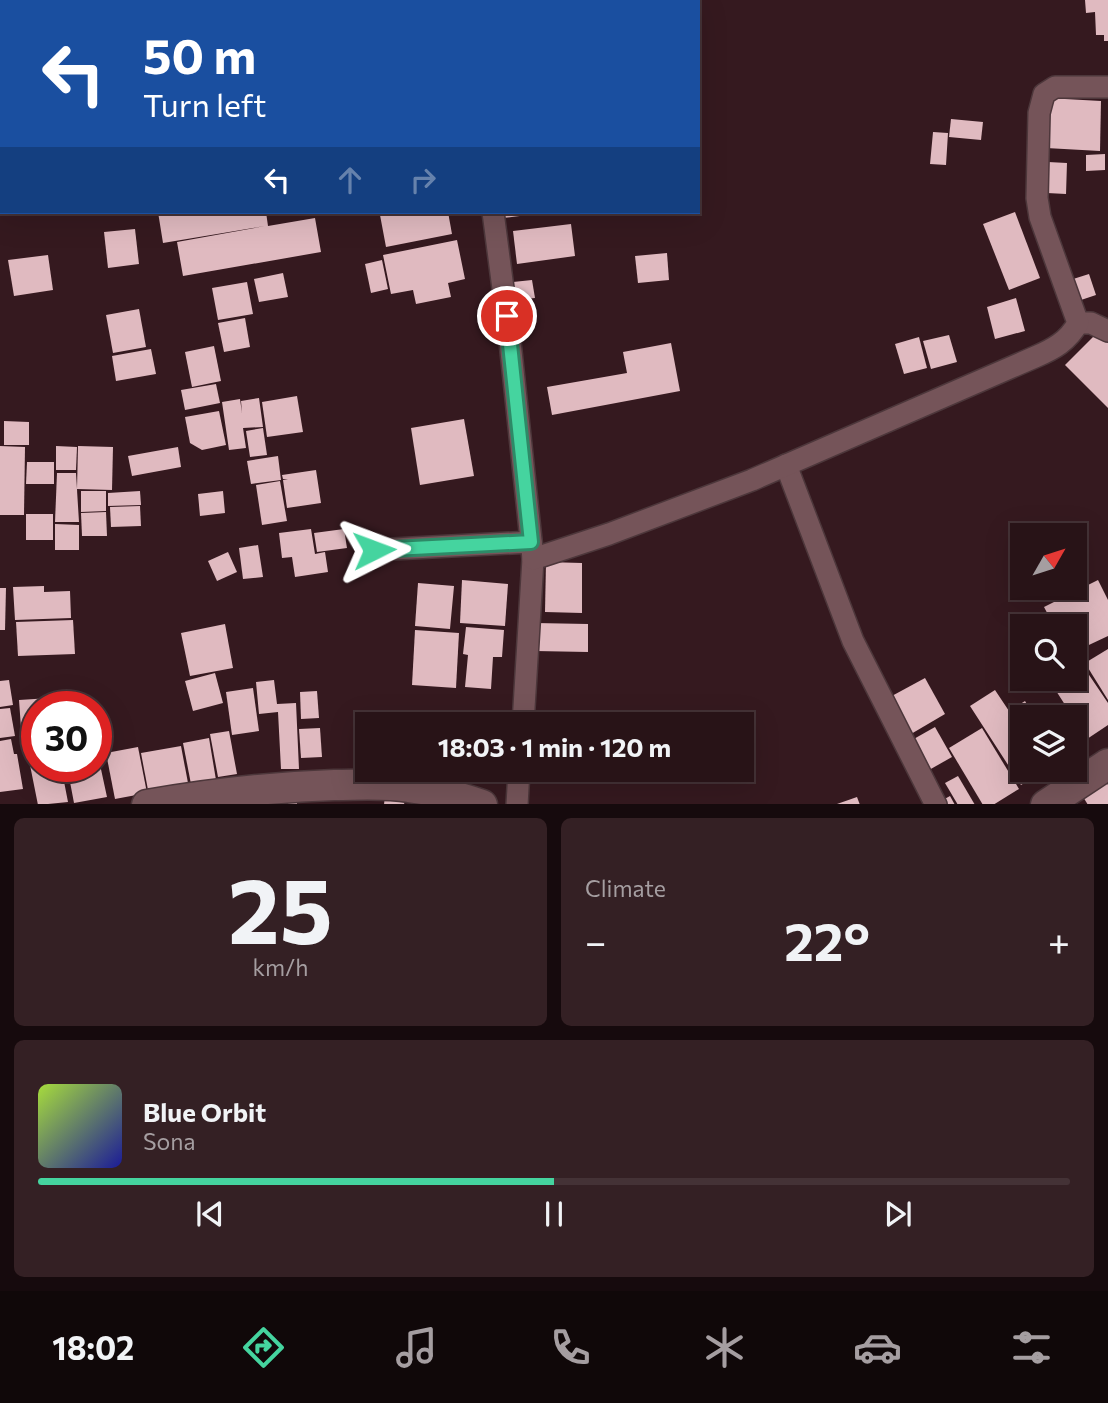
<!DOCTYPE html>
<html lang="en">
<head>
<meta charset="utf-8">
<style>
  :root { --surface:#281317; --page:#342024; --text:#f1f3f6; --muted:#a59ea1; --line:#443236; --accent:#45d49f }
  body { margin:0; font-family:Commissioner,sans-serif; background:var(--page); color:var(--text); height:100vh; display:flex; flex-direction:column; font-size:26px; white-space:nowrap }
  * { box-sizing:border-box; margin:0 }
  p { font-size:23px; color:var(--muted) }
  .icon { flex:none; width:38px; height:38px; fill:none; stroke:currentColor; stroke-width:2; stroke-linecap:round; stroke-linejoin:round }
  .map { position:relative; height:804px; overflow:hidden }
  .details { display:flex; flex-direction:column; gap:14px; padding:14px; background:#160a0d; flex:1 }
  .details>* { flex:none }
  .guide { position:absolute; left:0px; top:0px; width:700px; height:214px; box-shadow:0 7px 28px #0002,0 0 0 2px var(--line); background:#1a4fa0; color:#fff; overflow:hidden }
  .needle { width:46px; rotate:51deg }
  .fabs { position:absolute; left:1010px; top:523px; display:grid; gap:14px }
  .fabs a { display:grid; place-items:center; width:77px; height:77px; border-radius:0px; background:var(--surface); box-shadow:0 7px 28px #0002,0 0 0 2px var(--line); font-size:35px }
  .speed { position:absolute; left:21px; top:691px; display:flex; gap:14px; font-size:35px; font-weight:700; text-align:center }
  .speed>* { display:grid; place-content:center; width:91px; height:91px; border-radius:50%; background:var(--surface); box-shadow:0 7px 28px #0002,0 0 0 2px var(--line); line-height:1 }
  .speed .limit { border:10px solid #d22; background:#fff; color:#111 }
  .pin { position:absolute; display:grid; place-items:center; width:60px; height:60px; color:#fff; margin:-30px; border:4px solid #fff; border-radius:50%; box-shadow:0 2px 7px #0007 }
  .me { position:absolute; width:77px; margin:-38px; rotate:87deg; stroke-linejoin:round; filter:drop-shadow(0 0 5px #0008) }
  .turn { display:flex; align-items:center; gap:24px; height:147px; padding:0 28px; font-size:32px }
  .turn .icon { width:91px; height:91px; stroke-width:2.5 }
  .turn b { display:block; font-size:49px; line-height:60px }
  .lanes { display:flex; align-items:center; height:66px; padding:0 28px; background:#0003; justify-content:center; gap:35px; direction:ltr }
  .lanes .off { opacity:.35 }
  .big { font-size:52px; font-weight:700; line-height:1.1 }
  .details .card { flex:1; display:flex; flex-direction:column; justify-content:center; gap:10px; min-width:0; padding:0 24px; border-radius:10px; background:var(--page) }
  .details .dial { align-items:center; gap:0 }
  .dial b { font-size:91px; line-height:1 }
  .song { display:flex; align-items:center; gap:21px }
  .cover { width:84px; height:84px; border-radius:10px; background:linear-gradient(135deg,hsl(80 70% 55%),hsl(240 70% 35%)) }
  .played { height:7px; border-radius:4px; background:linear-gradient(90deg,var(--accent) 50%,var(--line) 50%) }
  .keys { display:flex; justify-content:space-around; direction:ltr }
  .heat { display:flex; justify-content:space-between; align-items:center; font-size:38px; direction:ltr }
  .details .tiles { flex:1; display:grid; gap:14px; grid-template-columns:1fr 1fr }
  .card:last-child { grid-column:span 2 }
  .trip { position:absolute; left:355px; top:712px; width:399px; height:70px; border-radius:0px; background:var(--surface); box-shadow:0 7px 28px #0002,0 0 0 2px var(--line); font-weight:700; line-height:70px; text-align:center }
  .menu { display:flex; height:112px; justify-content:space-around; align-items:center; background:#100809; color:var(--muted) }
  .menu .icon { width:49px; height:49px }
  .menu .active { color:var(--accent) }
  .menu b { font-size:32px; color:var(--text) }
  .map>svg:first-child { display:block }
  .building { fill:#e0bac0 }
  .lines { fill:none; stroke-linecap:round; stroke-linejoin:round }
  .street-casing { stroke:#4d373b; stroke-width:24 }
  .secondary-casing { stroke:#4d373b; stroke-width:33 }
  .street { stroke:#755459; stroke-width:21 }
  .secondary { stroke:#755459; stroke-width:30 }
  .route-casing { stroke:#2d8a67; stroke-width:18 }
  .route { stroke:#45d49f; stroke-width:12 }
</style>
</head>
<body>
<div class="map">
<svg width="1108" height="805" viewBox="0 0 1108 805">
  <rect width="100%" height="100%" fill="#35191f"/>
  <!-- building -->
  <g class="building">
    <path d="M1085 0H1108V41H1104V35H1096L1095 12 1086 13Z"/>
    <path d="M1047 98 1101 101 1100 151 1046 148Z"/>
    <path d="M951 119 983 122 981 140 949 137Z"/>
    <path d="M933 132 948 133 946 165 930 164Z"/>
    <path d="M1105 154V170L1086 171V155Z"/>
    <path d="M1048 162 1067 163 1066 194 1047 193Z"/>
    <path d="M158 212H266L268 226 315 218 321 252 183 276 177 242 265 226 163 243Z"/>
    <path d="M396 212H448L452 234 386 247 380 215Z"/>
    <path d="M502 212H543V213L503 218Z"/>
    <path d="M644 212H671V214L645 216Z"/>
    <path d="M1015 212 1040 278 1009 290 983 224Z"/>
    <path d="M571 224 575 256 517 264 513 231Z"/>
    <path d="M135 229 139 264 108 268 104 232Z"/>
    <path d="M457 240 465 279 448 283 451 297 416 304 413 290 391 294 383 255Z"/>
    <path d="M667 253 669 280 638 283 635 256Z"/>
    <path d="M48 255 53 290 14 296 8 260Z"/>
    <path d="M382 260 388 289 371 293 365 264Z"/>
    <path d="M283 273 288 297 259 302 254 279Z"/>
    <path d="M1089 274 1096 295 1078 301 1070 280Z"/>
    <path d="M532 280 535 298 515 300 513 282Z"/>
    <path d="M247 282 253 314 218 320 212 288Z"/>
    <path d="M1016 298 1025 331 995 339 987 307Z"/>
    <path d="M139 309 146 347 113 353 106 315Z"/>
    <path d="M245 318 250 347 224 352 218 323Z"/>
    <path d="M1099 331 1108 339V408L1065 365Z"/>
    <path d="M949 335 957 362 931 369 923 341Z"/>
    <path d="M919 337 927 368 904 374 895 344Z"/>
    <path d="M671 343 680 391 552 415 547 387 627 373 623 352Z"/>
    <path d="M214 346 221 381 192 387 185 352Z"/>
    <path d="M151 349 156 374 116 381 112 356Z"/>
    <path d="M216 384 220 403 185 410 181 390Z"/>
    <path d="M297 396 303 432 267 437 262 402Z"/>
    <path d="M259 398 263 427 243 428 246 448 229 450 222 402 240 399 242 413 241 401Z"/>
    <path d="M219 411 226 445 202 450 190 443 185 417Z"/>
    <path d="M464 419 474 476 420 485 411 428Z"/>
    <path d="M4 421 29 422V445H4Z"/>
    <path d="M263 428 267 455 250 457 246 431Z"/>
    <path d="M0 446 25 447 24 515H0Z"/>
    <path d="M56 446 77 447 76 470H56Z"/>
    <path d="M78 446 113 447 112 490 77 489Z"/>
    <path d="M178 447 181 467 132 476 128 456Z"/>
    <path d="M278 456 281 480 251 484 247 461Z"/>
    <path d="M27 462H54V484H26Z"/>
    <path d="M316 470 321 503 287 508 283 480 288 479H283L282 475Z"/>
    <path d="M57 473H76L79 522H55Z"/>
    <path d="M280 481 287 521 262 525 256 485Z"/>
    <path d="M81 491H106V511L81 512Z"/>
    <path d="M140 491 141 505 108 506V493Z"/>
    <path d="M223 491 225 513 200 516 198 494Z"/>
    <path d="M140 506 141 526 111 527 110 507Z"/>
    <path d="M106 512 107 536H82L81 513Z"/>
    <rect x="26" y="514" width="27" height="26"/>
    <path d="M55 524 79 525V550H55Z"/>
    <path d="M311 529 315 554 325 552 328 572 295 577 292 557 282 558 279 533Z"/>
    <path d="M344 529 347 548 317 552 314 533Z"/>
    <path d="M258 545 263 577 243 579 239 548Z"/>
    <path d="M228 552 237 572 217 581 208 561Z"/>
    <path d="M546 562 582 563V613L545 612Z"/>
    <path d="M462 580 508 584 505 626 460 623Z"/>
    <path d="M1098 580 1108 600V636L1074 652V626H1054L1044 607Z"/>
    <path d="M418 583 454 586 450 629 415 626Z"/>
    <path d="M44 586V592L70 591 71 618 15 620 13 587Z"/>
    <path d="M0 588H6L5 630H0Z"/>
    <path d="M73 620 75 654 18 656 16 622Z"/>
    <path d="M535 623 588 624V652L535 651Z"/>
    <path d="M225 624 233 668 190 676 181 633Z"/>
    <path d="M466 627 504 630 502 657H493L491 689 465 687 468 655 463 654Z"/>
    <path d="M415 630 459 633 456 688 412 685Z"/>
    <path d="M1108 649V700L1085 663Z"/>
    <path d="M1081 663 1108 703V725L1087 739 1051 683 1057 679H1074V667Z"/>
    <path d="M215 673 223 703 193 711 185 681Z"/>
    <path d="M925 678 945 714 911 734 890 697Z"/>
    <path d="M9 680 13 705 0 707V681Z"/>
    <path d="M274 680 277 704 296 703 299 769H281L278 712 259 714 256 682Z"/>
    <path d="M253 688 259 731 232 735 226 692Z"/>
    <path d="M995 690 1009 711 1025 701 1035 718H1022V770H1045L1021 785 970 706Z"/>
    <path d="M317 691 319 718 301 719 300 692Z"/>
    <path d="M50 698V707H37V741L22 742 19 700Z"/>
    <path d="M1059 703 1069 718H1036Z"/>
    <path d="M10 708 15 736 0 738V709Z"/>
    <path d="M534 712 565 714 564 724H533Z"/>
    <path d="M935 727 952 757 929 770 912 740Z"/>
    <path d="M1074 727 1084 742 1074 748Z"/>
    <path d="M320 728 322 757 301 758 299 729Z"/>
    <path d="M982 728 1019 789 993 805H983L949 748Z"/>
    <path d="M229 731 237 774 218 777 210 734Z"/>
    <path d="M209 738 216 780 191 784 183 743Z"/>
    <path d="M11 739 14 754H17L23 789 0 792V741Z"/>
    <path d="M96 746 107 797 74 803 67 766H96Z"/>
    <path d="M181 746 188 783 148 790 141 753Z"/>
    <path d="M138 747 147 793 115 799 106 753Z"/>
    <path d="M37 759V766H61L68 802 38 805 29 760Z"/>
    <path d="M1102 775 1108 785V805H1088L1079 790Z"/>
    <path d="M958 776 975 805H958L945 783Z"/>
    <path d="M385 794 405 796 404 805H384Z"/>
    <path d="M297 796V805H273V797Z"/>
    <path d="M950 796 955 805H942L941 801Z"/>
    <path d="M857 797 860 805H838L837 804Z"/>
  </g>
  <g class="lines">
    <!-- street casing -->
    <g class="street-casing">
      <g id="street">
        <path d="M467 0V2"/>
        <path d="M228 2 233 1"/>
        <path d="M493 212 510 342 533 559 523 724"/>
        <path d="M1078 323H1091L1108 331"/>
        <path d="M786 465 853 641 936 805"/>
        <path d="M374 550 531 542"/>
        <path d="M533 559 609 534 752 480 1035 357C1054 349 1068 341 1078 323L1040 217 1037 198 1039 113 1044 94 1055 87H1108"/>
        <path d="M517 805 519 770"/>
      </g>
    </g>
    <!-- secondary casing -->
    <g class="secondary-casing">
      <g id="secondary">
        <path d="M147 805C210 794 271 787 334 785 359 785 385 783 409 787 434 790 458 797 482 805"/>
        <path d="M1046 805 1108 764"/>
      </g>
    </g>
    <!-- street -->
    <use href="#street" class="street"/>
    <!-- secondary -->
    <use href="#secondary" class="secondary"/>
  </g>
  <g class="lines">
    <!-- route casing -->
    <g class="route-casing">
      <path id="route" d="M374 550 531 542 507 316"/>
    </g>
    <!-- route -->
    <use href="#route" class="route"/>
  </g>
</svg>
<div class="fabs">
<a><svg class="needle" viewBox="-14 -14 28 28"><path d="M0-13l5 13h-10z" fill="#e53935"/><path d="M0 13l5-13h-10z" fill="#a59ea1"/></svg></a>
<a><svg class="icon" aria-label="search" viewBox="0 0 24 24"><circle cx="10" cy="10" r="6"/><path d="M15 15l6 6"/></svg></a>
<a><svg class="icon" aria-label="layers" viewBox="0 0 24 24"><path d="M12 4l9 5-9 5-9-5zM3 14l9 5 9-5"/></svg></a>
</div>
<div class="speed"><div class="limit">30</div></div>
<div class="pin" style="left:507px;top:316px;background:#d93025"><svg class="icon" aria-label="arrive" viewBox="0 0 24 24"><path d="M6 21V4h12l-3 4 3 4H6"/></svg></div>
<svg class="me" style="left:374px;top:550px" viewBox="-20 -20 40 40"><path d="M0-17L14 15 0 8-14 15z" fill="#45d49f" stroke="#fff" stroke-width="4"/></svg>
<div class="trip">18:03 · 1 min · 120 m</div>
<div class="guide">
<div class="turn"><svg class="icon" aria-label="left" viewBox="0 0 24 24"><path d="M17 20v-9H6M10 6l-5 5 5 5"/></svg><div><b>50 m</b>Turn left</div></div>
<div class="lanes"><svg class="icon" aria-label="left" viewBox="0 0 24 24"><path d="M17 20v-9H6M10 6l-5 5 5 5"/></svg><svg class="icon off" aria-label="ahead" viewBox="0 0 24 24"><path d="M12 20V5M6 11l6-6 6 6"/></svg><svg class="icon off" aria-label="right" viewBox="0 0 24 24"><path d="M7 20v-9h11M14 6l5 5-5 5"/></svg></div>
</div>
</div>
<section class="details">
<div class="tiles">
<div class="card dial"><b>25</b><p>km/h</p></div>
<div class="card"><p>Climate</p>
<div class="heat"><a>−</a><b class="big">22°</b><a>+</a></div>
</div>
<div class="card">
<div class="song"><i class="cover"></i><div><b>Blue Orbit</b><p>Sona</p></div></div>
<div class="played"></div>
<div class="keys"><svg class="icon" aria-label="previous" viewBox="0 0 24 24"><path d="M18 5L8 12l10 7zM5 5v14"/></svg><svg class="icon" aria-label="pause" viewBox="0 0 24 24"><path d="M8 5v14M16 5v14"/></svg><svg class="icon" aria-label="next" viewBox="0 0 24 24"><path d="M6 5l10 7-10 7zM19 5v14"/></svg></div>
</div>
</div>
</section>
<nav class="menu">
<b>18:02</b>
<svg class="icon active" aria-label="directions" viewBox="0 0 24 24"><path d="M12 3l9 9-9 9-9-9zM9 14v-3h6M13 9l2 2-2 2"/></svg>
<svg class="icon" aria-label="music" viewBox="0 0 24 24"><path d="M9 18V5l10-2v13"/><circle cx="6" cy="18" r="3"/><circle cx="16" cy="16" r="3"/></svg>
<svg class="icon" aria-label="phone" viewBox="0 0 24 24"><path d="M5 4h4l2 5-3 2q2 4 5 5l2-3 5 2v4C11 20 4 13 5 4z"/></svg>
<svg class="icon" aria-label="climate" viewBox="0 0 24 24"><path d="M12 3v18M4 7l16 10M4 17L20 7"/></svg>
<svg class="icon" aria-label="car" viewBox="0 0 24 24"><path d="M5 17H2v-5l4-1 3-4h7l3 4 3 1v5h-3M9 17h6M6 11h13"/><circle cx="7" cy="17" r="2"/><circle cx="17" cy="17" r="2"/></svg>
<svg class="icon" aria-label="filters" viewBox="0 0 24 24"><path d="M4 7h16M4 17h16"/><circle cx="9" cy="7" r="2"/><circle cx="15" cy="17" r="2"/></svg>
</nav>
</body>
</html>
